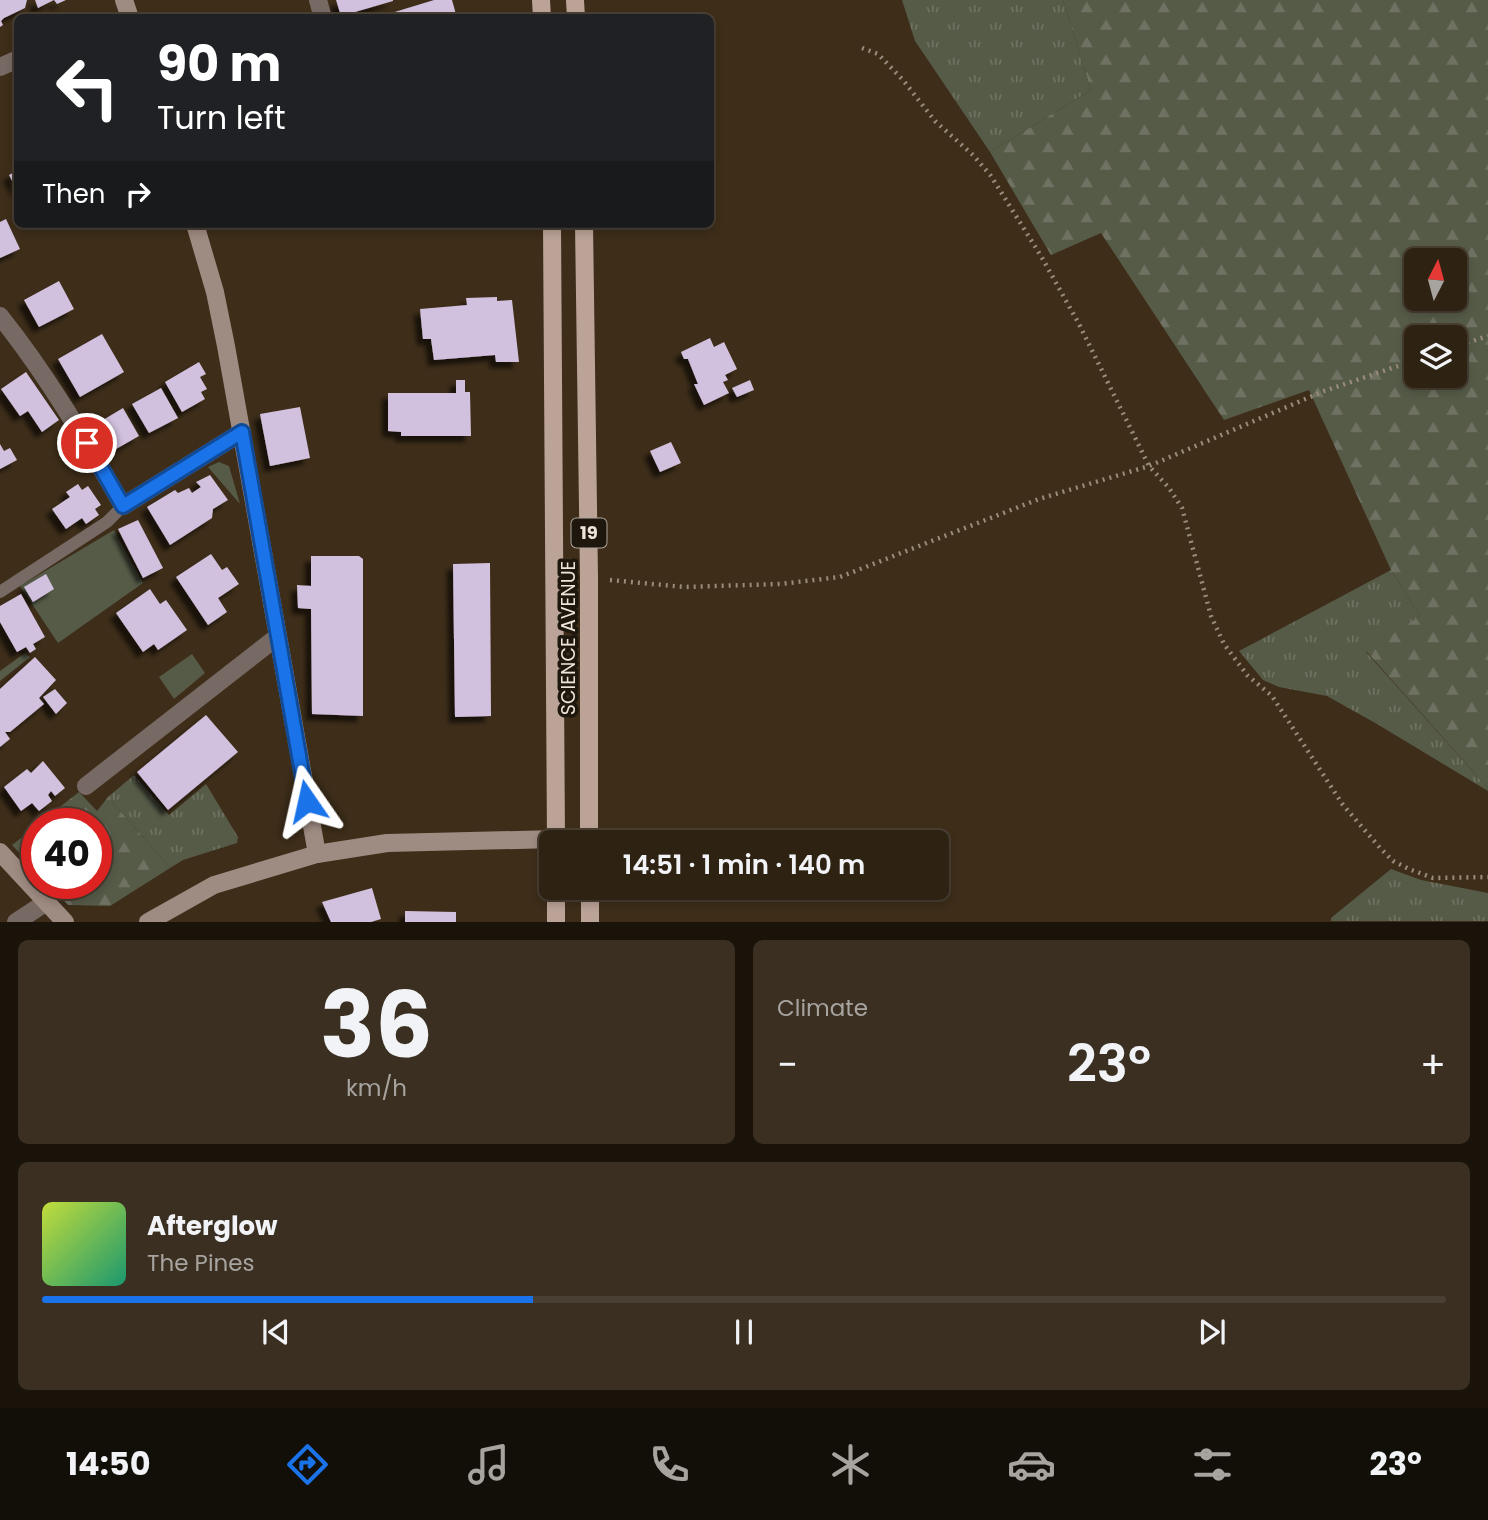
<!DOCTYPE html>
<html lang="en">
<head>
<meta charset="utf-8">
<style>
  :root { --surface:#2e2213; --page:#3a2f21; --text:#f1f3f6; --muted:#a7a4a0; --line:#493f33; --accent:#1a73e8 }
  body { margin:0; font-family:Poppins,sans-serif; background:var(--page); color:var(--text); height:100vh; display:flex; flex-direction:column; font-size:26px; white-space:nowrap }
  * { box-sizing:border-box; margin:0 }
  p { font-size:23px; color:var(--muted) }
  .icon { flex:none; width:38px; height:38px; fill:none; stroke:currentColor; stroke-width:2; stroke-linecap:round; stroke-linejoin:round }
  .map { position:relative; height:922px; overflow:hidden }
  .sheet { display:flex; flex-direction:column; gap:18px; padding:18px; background:#19130a; flex:1 }
  .sheet>* { flex:none }
  .hud { position:absolute; left:14px; top:14px; width:700px; height:214px; border-radius:10px; box-shadow:0 4px 10px #0003,0 0 0 2px var(--line); background:#202124; color:#fff; overflow:hidden }
  .needle { width:46px; rotate:6deg }
  .fabs { position:absolute; left:1404px; top:248px; display:grid; gap:14px }
  .fabs a { display:grid; place-items:center; width:63px; height:63px; border-radius:10px; background:var(--surface); box-shadow:0 4px 10px #0003,0 0 0 2px var(--line); font-size:35px }
  .speed { position:absolute; left:21px; top:808px; display:flex; gap:14px; font-size:35px; font-weight:700; text-align:center }
  .speed>* { display:grid; place-content:center; width:91px; height:91px; border-radius:50%; background:var(--surface); box-shadow:0 4px 10px #0003,0 0 0 2px var(--line); line-height:1 }
  .speed .limit { border:10px solid #d22; background:#fff; color:#111 }
  .pin { position:absolute; display:grid; place-items:center; width:60px; height:60px; color:#fff; margin:-30px; border:4px solid #fff; border-radius:50%; box-shadow:0 2px 7px #0007 }
  .me { position:absolute; width:77px; margin:-38px; rotate:349deg; stroke-linejoin:round; filter:drop-shadow(0 0 5px #0008) }
  .turn { display:flex; align-items:center; gap:24px; height:147px; padding:0 28px; font-size:32px }
  .turn .icon { width:91px; height:91px; stroke-width:2.5 }
  .turn b { display:block; font-size:49px; line-height:60px }
  .then { display:flex; align-items:center; height:66px; padding:0 28px; background:#0003; gap:14px; font-size:26px }
  .big { font-size:52px; font-weight:600; line-height:1.1 }
  .sheet .widget { flex:1; display:flex; flex-direction:column; justify-content:center; gap:10px; min-width:0; padding:0 24px; border-radius:10px; background:var(--page) }
  .sheet .dial { align-items:center; gap:0 }
  .dial b { font-size:91px; line-height:1 }
  .song { display:flex; align-items:center; gap:21px }
  .cover { width:84px; height:84px; border-radius:10px; background:linear-gradient(135deg,hsl(70 70% 55%),hsl(160 70% 35%)) }
  .played { height:7px; border-radius:4px; background:linear-gradient(90deg,var(--accent) 35%,var(--line) 35%) }
  .keys { display:flex; justify-content:space-around; direction:ltr }
  .heat { display:flex; justify-content:space-between; align-items:center; font-size:38px; direction:ltr }
  .sheet .tiles { flex:1; display:grid; gap:18px; grid-template-columns:1fr 1fr }
  .widget:last-child { grid-column:span 2 }
  .trip { position:absolute; left:539px; top:830px; width:410px; height:70px; border-radius:10px; background:var(--surface); box-shadow:0 4px 10px #0003,0 0 0 2px var(--line); font-weight:600; line-height:70px; text-align:center }
  .dock { display:flex; height:112px; justify-content:space-around; align-items:center; background:#120e08; color:var(--muted) }
  .dock .icon { width:49px; height:49px }
  .dock .selected { color:var(--accent) }
  .dock b { font-size:32px; color:var(--text) }
  .map>svg:first-child { display:block }
  .grass { fill:url(#grass-tufts) }
  .forest { fill:url(#forest-firs); fill-rule:evenodd }
  .garden { fill:#565b48 }
  .building { fill:#d2c1de; filter:url(#shadow) }
  .lines { fill:none; stroke-linecap:round; stroke-linejoin:round }
  .path { stroke:#998c7c; stroke-width:4.5; stroke-dasharray:2 5; stroke-linecap:butt }
  .lane { stroke:#776a65; stroke-width:12 }
  .street { stroke:#776a65; stroke-width:18 }
  .secondary { stroke:#9e8b82; stroke-width:18 }
  .primary { stroke:#bca398; stroke-width:18 }
  .route-casing { stroke:#114b97; stroke-width:18 }
  .route { stroke:#1a73e8; stroke-width:12 }
  .labels { text-anchor:middle; stroke-width:7; stroke-linejoin:round; paint-order:stroke }
  .shield { fill:#1e170e; stroke:#b0a69b; stroke-width:2 }
  .shield-label { font-size:18px; font-weight:bold; fill:#eee4d7 }
  .street-label { font-size:19px; fill:#eee4d7; stroke:#1e170e }
</style>
</head>
<body>
<div class="map">
<svg width="1488" height="922" viewBox="0 0 1488 922">
  <defs>
    <pattern id="grass-tufts" width="24" height="20" patternUnits="userSpaceOnUse" patternTransform="scale(1.75)"><rect width="24" height="20" fill="#565b48"/><path d="M3 7l-1-3M5 7V3M7 7l1-3M15 17l-1-3M17 17v-4M19 17l1-3" fill="none" stroke="#6f7262"/></pattern>
    <pattern id="forest-firs" width="22" height="20" patternUnits="userSpaceOnUse" patternTransform="scale(1.75)"><rect width="22" height="20" fill="#565b48"/><path d="M5 1l3.5 6h-7zM16 11l3.5 6h-7z" fill="#6f7262"/></pattern>
    <filter id="shadow"><feDropShadow dx="-6" dy="6" stdDeviation="2" flood-color="#0009"/></filter>
  </defs>
  <rect width="100%" height="100%" fill="#3d2d19"/>
  <!-- grass -->
  <g class="grass">
    <path d="M902 0H1063L1091 90 990 152 915 41Z"/>
    <path d="M1391 570 1420 616 1366 652 1488 788V791L1377 724 1327 696 1279 687 1263 680 1239 651Z"/>
    <path d="M134 775 169 815 206 784 238 837 237 843 183 860 170 868 108 797Z"/>
    <path d="M1391 869 1421 880 1488 893V921H1331V918Z"/>
  </g>
  <!-- forest -->
  <g class="forest">
    <path d="M1063 0H1488V788L1366 651 1420 616 1391 570 1309 390 1224 420 1101 233 1051 255 990 152 1091 90ZM1416 261H1454V299H1416ZM1416 338H1454V376H1416Z"/>
    <path d="M79 792 97 811 108 797 170 868 110 906 68 905 48 884H96V824H38Z"/>
    <path d="M37 826V872L12 845Z"/>
  </g>
  <!-- garden -->
  <g class="garden">
    <path d="M219 462 229 466 240 504 208 467Z"/>
    <path d="M114 530 143 583 58 643 20 586Z"/>
    <path d="M25 653 30 657 0 681V671Z"/>
    <path d="M192 654 205 673 174 699 159 677Z"/>
  </g>
  <!-- building -->
  <g class="building">
    <path d="M0 0H27L25 8 4 18 1 21 3 25 0 27Z"/>
    <path d="M35 0H66L57 4 54 0 38 8Z"/>
    <path d="M336 0H393V1L341 16Z"/>
    <path d="M434 0H452L457 18H375Z"/>
    <path d="M18 170V192L9 175Z"/>
    <path d="M6 219 20 249 0 258V222Z"/>
    <path d="M59 281 74 309 39 327 24 300Z"/>
    <path d="M497 297V301L512 300 519 362H496L495 355 434 360 431 339H423L420 309 467 305 466 298Z"/>
    <path d="M102 334 124 372 80 397 58 359Z"/>
    <path d="M710 338 714 347 724 342 737 369 725 375 728 380 723 382 729 393 704 405 694 384H698L688 359H684L681 352Z"/>
    <path d="M199 362 206 374 200 377 207 389 201 392 205 399 182 412 165 382Z"/>
    <path d="M26 372 59 420 42 432 28 411 20 416 1 389Z"/>
    <path d="M456 380H465V392H470L471 436H401V432L388 431V393H456Z"/>
    <path d="M750 380 754 390 737 397 732 388Z"/>
    <path d="M161 388 178 418 149 433 132 404Z"/>
    <path d="M300 407 310 458 270 466 260 414Z"/>
    <path d="M123 408 139 436 109 453 93 426Z"/>
    <path d="M671 442 681 463 660 472 650 451Z"/>
    <path d="M0 444 4 451 10 448 17 460 0 469Z"/>
    <path d="M210 475 228 500 213 509 212 518 170 545 147 507 175 490 178 493 189 488 192 493 201 487 196 482Z"/>
    <path d="M78 484 82 490 88 486 101 505 95 509 99 515 86 524 82 518 66 529 52 509 70 497 66 492Z"/>
    <path d="M138 520 163 568 143 578 118 529Z"/>
    <path d="M211 554 222 570 227 567 239 584 218 598 227 612 208 625 176 577Z"/>
    <path d="M311 556H359L363 559V716L312 714 311 609 298 608 297 585 311 586Z"/>
    <path d="M490 563 491 716 455 717 453 564Z"/>
    <path d="M46 574 54 589 33 602 24 587Z"/>
    <path d="M150 589 160 604 166 600 187 630 158 650 154 644 143 652 116 613Z"/>
    <path d="M21 594 45 637 33 644 36 649 30 653 26 647 17 652 0 622V606Z"/>
    <path d="M35 657 56 680 39 698 44 704 10 732H5L10 739 0 747V689Z"/>
    <path d="M55 689 67 703 56 714 43 697Z"/>
    <path d="M206 715 238 752 168 810 137 772Z"/>
    <path d="M43 761 65 788 55 796 51 791 48 795 52 801 39 811 32 803 21 811 4 787 27 769 31 773Z"/>
    <path d="M372 888 381 919 371 922H331L322 902Z"/>
    <path d="M405 911 456 912V922H405Z"/>
  </g>
  <g class="lines">
    <!-- path -->
    <g class="path">
      <path d="M862 48 878 54 903 80 935 121 973 155 991 176 1041 256 1079 324 1149 466 1169 488 1182 508 1211 616 1224 644 1247 675 1272 696 1343 805 1381 849 1393 861 1409 869 1433 878 1488 877"/>
      <path d="M1454 347 1488 336"/>
      <path d="M610 580 684 587 780 584 840 577 1039 499 1149 466 1324 391 1416 360"/>
    </g>
    <!-- lane -->
    <path class="lane" d="M0 592 107 522 123 506"/>
    <!-- street -->
    <g class="street">
      <path d="M318 0 323 18"/>
      <path d="M0 67 18 59"/>
      <path d="M0 316C48 376 85 440 123 506L242 432"/>
      <path d="M86 786 277 637"/>
      <path d="M16 922 48 901"/>
    </g>
    <!-- secondary -->
    <g class="secondary">
      <path d="M124 0 130 18"/>
      <path d="M195 224 215 292 226 346 317 854"/>
      <path d="M0 852 65 922"/>
      <path d="M148 922 214 885 317 854 387 843 556 839"/>
    </g>
    <!-- primary -->
    <g class="primary">
      <path d="M541 0 542 18"/>
      <path d="M575 0 576 18"/>
      <path d="M552 224 556 842"/>
      <path d="M584 224 589 578V842"/>
      <path d="M556 887V922"/>
      <path d="M590 887V922"/>
    </g>
  </g>
  <g class="lines">
    <!-- route casing -->
    <g class="route-casing">
      <path id="route" d="M87 443 123 506 242 432 307 801"/>
    </g>
    <!-- route -->
    <use href="#route" class="route"/>
  </g>
  <g class="labels">
    <!-- shield labels -->
    <rect class="shield" x="571.5" y="518.5" width="35" height="29" rx="5"/>
    <g class="shield-label">
      <text x="589" y="539">19</text>
    </g>
    <!-- street labels -->
    <g class="street-label">
      <text transform="translate(568 638) rotate(-90)" y="7">SCIENCE AVENUE</text>
    </g>
  </g>
</svg>
<div class="fabs">
<a><svg class="needle" viewBox="-14 -14 28 28"><path d="M0-13l5 13h-10z" fill="#e53935"/><path d="M0 13l5-13h-10z" fill="#a7a4a0"/></svg></a>
<a><svg class="icon" aria-label="layers" viewBox="0 0 24 24"><path d="M12 4l9 5-9 5-9-5zM3 14l9 5 9-5"/></svg></a>
</div>
<div class="speed"><div class="limit">40</div></div>
<div class="pin" style="left:87px;top:443px;background:#d93025"><svg class="icon" aria-label="arrive" viewBox="0 0 24 24"><path d="M6 21V4h12l-3 4 3 4H6"/></svg></div>
<svg class="me" style="left:307px;top:801px" viewBox="-20 -20 40 40"><path d="M0-17L14 15 0 8-14 15z" fill="#1a73e8" stroke="#fff" stroke-width="4"/></svg>
<div class="trip">14:51 · 1 min · 140 m</div>
<div class="hud">
<div class="turn"><svg class="icon" aria-label="left" viewBox="0 0 24 24"><path d="M17 20v-9H6M10 6l-5 5 5 5"/></svg><div><b>90 m</b>Turn left</div></div>
<div class="then">Then<svg class="icon" aria-label="right" viewBox="0 0 24 24"><path d="M7 20v-9h11M14 6l5 5-5 5"/></svg></div>
</div>
</div>
<section class="sheet">
<div class="tiles">
<div class="widget dial"><b>36</b><p>km/h</p></div>
<div class="widget"><p>Climate</p>
<div class="heat"><a>−</a><b class="big">23°</b><a>+</a></div>
</div>
<div class="widget">
<div class="song"><i class="cover"></i><div><b>Afterglow</b><p>The Pines</p></div></div>
<div class="played"></div>
<div class="keys"><svg class="icon" aria-label="previous" viewBox="0 0 24 24"><path d="M18 5L8 12l10 7zM5 5v14"/></svg><svg class="icon" aria-label="pause" viewBox="0 0 24 24"><path d="M8 5v14M16 5v14"/></svg><svg class="icon" aria-label="next" viewBox="0 0 24 24"><path d="M6 5l10 7-10 7zM19 5v14"/></svg></div>
</div>
</div>
</section>
<nav class="dock">
<b>14:50</b>
<svg class="icon selected" aria-label="directions" viewBox="0 0 24 24"><path d="M12 3l9 9-9 9-9-9zM9 14v-3h6M13 9l2 2-2 2"/></svg>
<svg class="icon" aria-label="music" viewBox="0 0 24 24"><path d="M9 18V5l10-2v13"/><circle cx="6" cy="18" r="3"/><circle cx="16" cy="16" r="3"/></svg>
<svg class="icon" aria-label="phone" viewBox="0 0 24 24"><path d="M5 4h4l2 5-3 2q2 4 5 5l2-3 5 2v4C11 20 4 13 5 4z"/></svg>
<svg class="icon" aria-label="climate" viewBox="0 0 24 24"><path d="M12 3v18M4 7l16 10M4 17L20 7"/></svg>
<svg class="icon" aria-label="car" viewBox="0 0 24 24"><path d="M5 17H2v-5l4-1 3-4h7l3 4 3 1v5h-3M9 17h6M6 11h13"/><circle cx="7" cy="17" r="2"/><circle cx="17" cy="17" r="2"/></svg>
<svg class="icon" aria-label="filters" viewBox="0 0 24 24"><path d="M4 7h16M4 17h16"/><circle cx="9" cy="7" r="2"/><circle cx="15" cy="17" r="2"/></svg>
<b>23°</b>
</nav>
</body>
</html>
